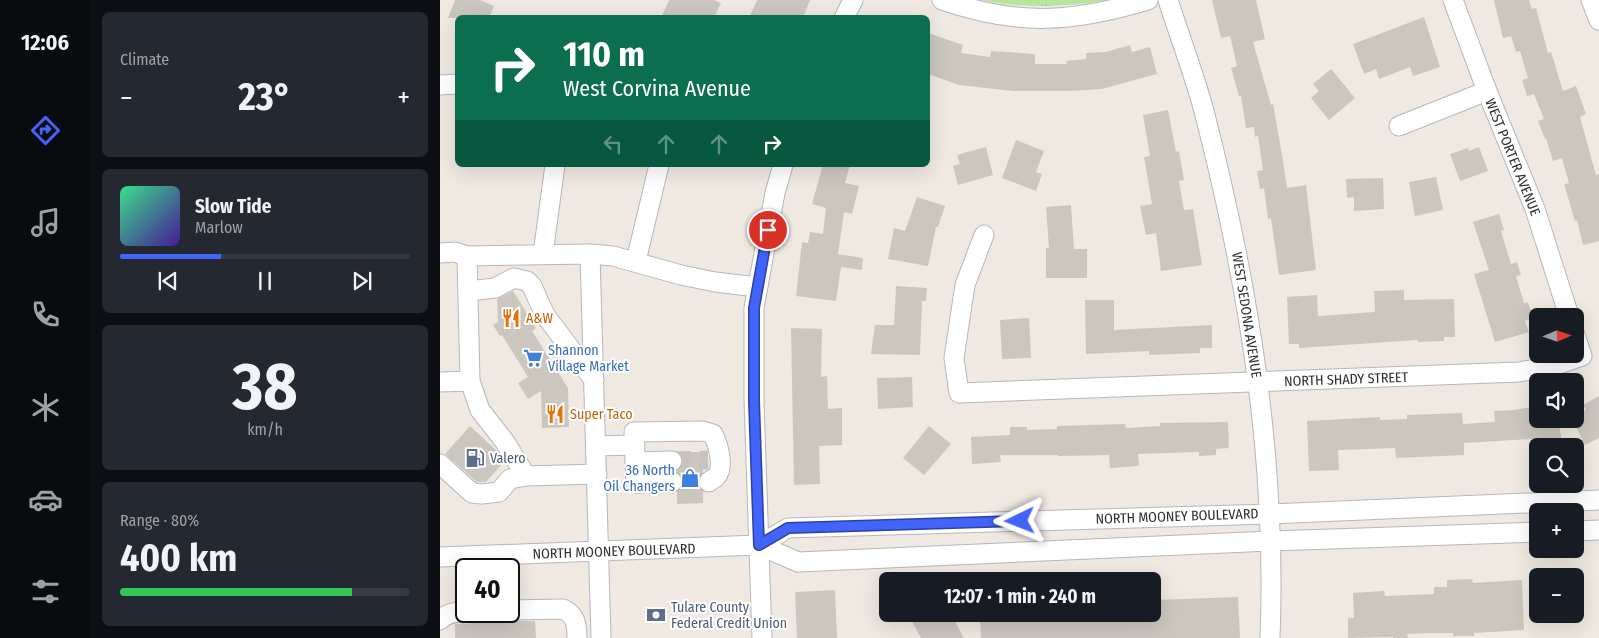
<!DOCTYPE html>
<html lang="en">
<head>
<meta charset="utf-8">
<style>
  :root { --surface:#171b24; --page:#242831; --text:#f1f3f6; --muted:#9ea1a6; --line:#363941; --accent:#4264fb }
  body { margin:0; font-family:"Fira Sans Condensed",sans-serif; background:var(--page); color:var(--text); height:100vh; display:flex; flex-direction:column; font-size:19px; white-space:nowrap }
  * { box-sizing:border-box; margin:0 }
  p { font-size:16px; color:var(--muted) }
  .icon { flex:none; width:28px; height:28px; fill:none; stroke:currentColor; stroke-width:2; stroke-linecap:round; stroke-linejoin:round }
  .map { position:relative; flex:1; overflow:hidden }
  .sheet { display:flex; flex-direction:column; gap:12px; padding:12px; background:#0d0f14; width:350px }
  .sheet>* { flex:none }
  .top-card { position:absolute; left:15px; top:15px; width:475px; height:152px; border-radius:8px; box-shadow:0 5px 20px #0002; background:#0b6e4f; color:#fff; overflow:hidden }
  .needle { width:32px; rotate:88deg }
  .controls { position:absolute; left:1089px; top:308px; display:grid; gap:10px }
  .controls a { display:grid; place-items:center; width:55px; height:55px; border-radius:8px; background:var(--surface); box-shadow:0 5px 20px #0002; font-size:25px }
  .speed { position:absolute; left:15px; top:558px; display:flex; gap:10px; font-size:25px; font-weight:700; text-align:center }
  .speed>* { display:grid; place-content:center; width:65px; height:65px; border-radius:50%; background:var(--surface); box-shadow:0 5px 20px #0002; line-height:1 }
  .speed .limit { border:2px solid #111; border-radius:8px; background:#fff; color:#111 }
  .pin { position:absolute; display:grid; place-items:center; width:42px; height:42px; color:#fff; margin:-21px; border:2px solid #fff; border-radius:50%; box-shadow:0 1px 5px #0007 }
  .me { position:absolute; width:55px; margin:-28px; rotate:268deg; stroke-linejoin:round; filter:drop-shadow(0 0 4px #0008) }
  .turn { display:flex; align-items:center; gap:18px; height:105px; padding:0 25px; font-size:22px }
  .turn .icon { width:65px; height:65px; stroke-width:2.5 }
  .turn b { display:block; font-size:35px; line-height:42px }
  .lanes { display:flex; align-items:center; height:48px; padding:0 25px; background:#0003; justify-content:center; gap:25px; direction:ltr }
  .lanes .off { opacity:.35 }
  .big { font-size:38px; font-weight:700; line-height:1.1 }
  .sheet .card { flex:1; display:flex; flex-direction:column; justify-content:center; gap:8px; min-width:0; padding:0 18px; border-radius:8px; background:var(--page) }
  .sheet .dial { align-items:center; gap:0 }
  .dial b { font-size:65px; line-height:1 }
  .song { display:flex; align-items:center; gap:15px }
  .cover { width:60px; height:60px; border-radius:8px; background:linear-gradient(135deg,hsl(150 70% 55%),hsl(260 70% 35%)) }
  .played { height:5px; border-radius:2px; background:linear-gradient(90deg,var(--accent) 35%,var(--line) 35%) }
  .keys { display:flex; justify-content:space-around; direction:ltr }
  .heat { display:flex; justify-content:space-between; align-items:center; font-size:28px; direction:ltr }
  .charge { height:8px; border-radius:4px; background:linear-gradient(90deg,#34c759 80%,var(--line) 0) }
  .trip { position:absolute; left:439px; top:572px; width:282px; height:50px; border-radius:8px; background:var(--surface); box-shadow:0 5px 20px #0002; font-weight:700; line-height:50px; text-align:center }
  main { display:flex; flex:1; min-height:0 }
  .menu { display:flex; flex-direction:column; width:90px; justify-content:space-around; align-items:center; background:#090b0e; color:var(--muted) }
  .menu .icon { width:35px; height:35px }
  .menu .on { color:var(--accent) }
  .menu b { font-size:22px; color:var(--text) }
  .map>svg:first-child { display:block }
  .park { fill:url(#park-tufts) }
  .building { fill:#cbc7bf }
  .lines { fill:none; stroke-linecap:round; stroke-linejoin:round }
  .minor-tunnel { stroke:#c8c4bd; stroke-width:19; stroke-dasharray:19 9; stroke-linecap:butt }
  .minor-casing { stroke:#b4b7c1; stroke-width:21 }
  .minor { stroke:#fff; stroke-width:19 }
  .route-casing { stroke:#2b41a3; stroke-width:12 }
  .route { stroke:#4264fb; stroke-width:9 }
  .labels { text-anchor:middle; stroke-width:4; stroke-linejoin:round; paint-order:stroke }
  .street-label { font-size:14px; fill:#2e2e2e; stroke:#fff }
  .food-label { font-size:14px; fill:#c56008; stroke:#fff; text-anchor:start }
  .shop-label { font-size:14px; fill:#366cbe; stroke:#fff; text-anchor:start }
  .service-label { font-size:14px; fill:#4e5e75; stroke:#fff; text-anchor:start }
</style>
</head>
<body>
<main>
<nav class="menu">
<b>12:06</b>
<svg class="icon on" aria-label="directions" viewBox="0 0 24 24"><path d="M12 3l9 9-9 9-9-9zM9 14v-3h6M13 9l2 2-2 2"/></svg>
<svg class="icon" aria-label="music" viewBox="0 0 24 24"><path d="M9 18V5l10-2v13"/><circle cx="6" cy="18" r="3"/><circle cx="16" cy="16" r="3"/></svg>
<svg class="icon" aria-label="phone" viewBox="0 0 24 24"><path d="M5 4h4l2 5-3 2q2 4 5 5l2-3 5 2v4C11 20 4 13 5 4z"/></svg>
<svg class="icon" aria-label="climate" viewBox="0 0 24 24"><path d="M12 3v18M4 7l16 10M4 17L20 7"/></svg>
<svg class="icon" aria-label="car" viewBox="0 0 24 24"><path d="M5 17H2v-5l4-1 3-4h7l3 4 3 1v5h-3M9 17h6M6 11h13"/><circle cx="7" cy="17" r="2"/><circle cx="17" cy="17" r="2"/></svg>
<svg class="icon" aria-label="filters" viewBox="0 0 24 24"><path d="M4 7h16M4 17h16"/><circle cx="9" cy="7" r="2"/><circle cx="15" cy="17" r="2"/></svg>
</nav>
<section class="sheet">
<div class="card"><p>Climate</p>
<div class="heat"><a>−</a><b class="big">23°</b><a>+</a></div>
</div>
<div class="card">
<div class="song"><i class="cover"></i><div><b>Slow Tide</b><p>Marlow</p></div></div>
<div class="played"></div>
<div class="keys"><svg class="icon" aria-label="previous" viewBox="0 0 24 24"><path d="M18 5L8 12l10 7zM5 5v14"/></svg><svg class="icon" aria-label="pause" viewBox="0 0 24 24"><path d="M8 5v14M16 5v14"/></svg><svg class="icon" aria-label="next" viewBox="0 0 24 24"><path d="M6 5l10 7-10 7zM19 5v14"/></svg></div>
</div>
<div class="card dial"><b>38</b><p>km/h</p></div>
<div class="card"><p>Range · 80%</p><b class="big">400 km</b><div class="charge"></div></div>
</section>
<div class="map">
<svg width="1159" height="638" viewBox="0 0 1159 638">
  <defs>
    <pattern id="park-tufts" width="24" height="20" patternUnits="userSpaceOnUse" patternTransform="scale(1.25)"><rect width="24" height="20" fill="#b6e59e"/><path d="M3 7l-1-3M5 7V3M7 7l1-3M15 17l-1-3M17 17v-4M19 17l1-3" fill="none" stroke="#9dc588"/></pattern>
  </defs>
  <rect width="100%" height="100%" fill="#efe9e1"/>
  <!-- park -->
  <path class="park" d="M542 0H668C625 7 585 9 542 0Z"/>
  <!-- building -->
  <g class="building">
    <path d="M15 0H40L54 6 49 18H8Z"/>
    <path d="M229 0H274L281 3 274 18H221Z"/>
    <path d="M317 0H370L363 18H309Z"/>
    <path d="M772 0H816L825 39 813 42 831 105 833 104 842 155 847 188 866 185 876 270 839 275 831 218 828 219 824 188 820 189 817 171 823 170 818 136 815 137 814 127 806 128 801 96H799L791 68 797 66 790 36 781 38Z"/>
    <path d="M1054 0H1089L1092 9 1096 8 1108 53 1111 52 1123 91 1136 86 1146 114 1140 117 1156 175 1159 174V241L1143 245 1137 220 1135 221 1124 184 1129 183 1122 158 1113 161 1106 138 1105 139 1098 121 1104 119 1094 94 1087 96 1082 80 1088 78 1080 51 1076 52 1071 36 1063 38Z"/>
    <path d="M984 17 1000 67 973 76 970 67 939 79 936 69 924 74 913 44Z"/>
    <path d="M488 33 523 45 521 53 550 57 551 51 595 54V64H627L626 61 646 59V53L666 52 690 45 692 52 710 47 717 74 662 89 629 91H573L519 85 488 74Z"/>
    <path d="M891 69 915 98 889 120 871 98 879 91 873 84Z"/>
    <path d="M728 110 736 152 739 151 744 180 739 181 744 210 753 209 762 265 721 271 716 233 706 235 700 206 712 204 704 157 710 156 703 115Z"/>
    <path d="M576 140 604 151 596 172 602 174 596 191 562 178Z"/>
    <path d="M546 147 553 175 518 185 513 166 520 164 517 155Z"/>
    <path d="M1039 147 1048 171 1020 181 1010 154 1028 148 1029 151Z"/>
    <path d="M383 165H410L405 183 419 186 412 214 404 212 398 254 423 258 422 270 401 267 396 301 356 296 362 242 368 243 370 232 383 234 386 208 372 204Z"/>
    <path d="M996 177 1003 210 975 216 969 182Z"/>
    <path d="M943 178 944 209 914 211V197L907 198 906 179Z"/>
    <path d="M477 197 505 206 498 227H496L488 266 448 259 454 228 465 231Z"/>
    <path d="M631 205 634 249H647V278H606V248H609L606 207Z"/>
    <path d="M1059 214 1064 230 1061 231 1071 264 1077 262 1081 275 1076 276 1084 303 1088 302 1093 318 1085 321 1089 332 1055 342 1034 274 1049 270 1033 222Z"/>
    <path d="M456 286 487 288 486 301H482L480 355 431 354 435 325H454Z"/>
    <path d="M964 290V300L1014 299 1015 337H1004V341L978 342V340L859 348V344H849L847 297 877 295 878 316 935 312 934 291Z"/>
    <path d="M73 291 96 328 92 331 128 388 129 427 102 428 101 391 88 399 78 383 88 377 62 335 60 336 53 325 58 322 57 299Z"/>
    <path d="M645 300H674V330L772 325V348H760V353L709 355V351L646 354Z"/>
    <path d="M589 318 591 358 562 359 560 320Z"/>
    <path d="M351 328 382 329 381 377 387 376 388 409 402 408V445L379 446 380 484 354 485Z"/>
    <path d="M472 377 473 407 438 409 437 378Z"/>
    <path d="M1159 396V438L1145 445 1132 419H1135V416L1146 410 1143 405Z"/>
    <path d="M1098 406V419H1118L1123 446H1093L1092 439 1024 443V455L956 458 955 448 898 450 899 470 869 471 867 421 940 417V420L967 419V415L1022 413 1023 424 1055 422 1054 411 1074 410Z"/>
    <path d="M788 422 789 448 776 449V455L759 456V452L698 454 699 466 670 468 669 455 618 456V455H560L561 462 532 464 531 437 570 435V427H587V430L617 429V426L685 424 686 428 720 426V423Z"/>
    <path d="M30 426 58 452 64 462 46 482H37L5 454Z"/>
    <path d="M489 426 511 444 484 475 463 458Z"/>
    <path d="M238 452H262L263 472 259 476 258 483 260 488 263 491V503L237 504V492L242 488 243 482 241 476 236 472 242 467 243 461 242 456Z"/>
    <path d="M1032 579 1033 583 1082 580 1084 630 1034 633V636H1013V633H995L967 634 968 638H953V637L908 638V618H914L913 593 944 591 945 596 994 594V587H1007V580Z"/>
    <path d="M395 590 397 638H357L355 592Z"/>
    <path d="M798 597 800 638H541L540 614H715L714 600Z"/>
    <path d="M468 614H511L524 638H481Z"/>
    <path d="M58 618 69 621H95L96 638H15V624L50 622Z"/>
  </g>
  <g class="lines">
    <!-- minor-tunnel -->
    <g class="minor-tunnel">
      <path d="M232 461 268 460"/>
      <path d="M232 482H269"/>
    </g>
    <!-- minor casing -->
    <g class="minor-casing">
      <g id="minor">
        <path d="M502 0C578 26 632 23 708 0"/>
        <path d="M728 0C740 38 755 76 765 115 809 287 837 460 830 638"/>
        <path d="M1013 0 1047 91 1095 209 1129 316"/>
        <path d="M1151 0 1159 20"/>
        <path d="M404 18 413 0"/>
        <path d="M0 85 18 84"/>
        <path d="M959 126 1047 91"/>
        <path d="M544 235 525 285 514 358 519 393 1079 372 1113 366 1142 356 1135 335"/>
        <path d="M0 253 15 252 27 256"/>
        <path d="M103 254 115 165"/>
        <path d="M150 254 161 638"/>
        <path d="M196 261 219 165"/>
        <path d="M28 291 55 288 74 278 87 281 92 286 105 315 154 380"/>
        <path d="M0 382 30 381"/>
        <path d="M156 446 195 445"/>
        <path d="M195 462 232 461"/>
        <path d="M0 464 32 493 42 494 59 492 70 479 86 476"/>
        <path d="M157 474 86 476 65 442 40 410 30 381 27 256 150 254 173 256 241 275 275 282 317 287"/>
        <path d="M232 482 196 483 194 432 263 431 273 434C278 444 285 467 276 477 275 478 269 481 269 482"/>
        <path d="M1135 531 1159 530"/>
        <path d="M319 545 348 528 830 514 1159 500"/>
        <path d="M0 557 319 545 358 562 831 541 1098 532"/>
        <path d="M69 610 123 609C136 615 137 625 137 638"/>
        <path d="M0 620C10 608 36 612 50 611"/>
        <path d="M322 638 314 401V308L335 193 343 165"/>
      </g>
    </g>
    <!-- minor -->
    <use href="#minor" class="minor"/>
  </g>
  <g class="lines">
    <!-- route casing -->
    <g class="route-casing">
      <path id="route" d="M328 230 314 308V401L319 545 348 528 580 521"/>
    </g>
    <!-- route -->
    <use href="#route" class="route"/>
  </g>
  <!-- icons -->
  <defs>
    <g id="restaurant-bare" transform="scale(1.5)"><path d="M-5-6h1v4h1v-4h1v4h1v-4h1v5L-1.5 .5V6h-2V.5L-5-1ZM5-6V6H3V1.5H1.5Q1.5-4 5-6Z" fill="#e8710a" stroke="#fff" stroke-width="2.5" paint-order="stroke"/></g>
    <g id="supermarket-bare" transform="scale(1.5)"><path d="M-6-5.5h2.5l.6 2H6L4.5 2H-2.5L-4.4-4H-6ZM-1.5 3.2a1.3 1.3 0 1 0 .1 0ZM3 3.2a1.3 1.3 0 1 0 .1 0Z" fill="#3f7fe0" stroke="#fff" stroke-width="2.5" paint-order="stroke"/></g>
    <g id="fuel-bare" transform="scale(1.5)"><path d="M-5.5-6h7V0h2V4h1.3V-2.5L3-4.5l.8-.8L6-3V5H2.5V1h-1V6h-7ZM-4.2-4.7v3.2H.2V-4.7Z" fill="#5c6f8a" stroke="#fff" stroke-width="2.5" paint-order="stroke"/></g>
    <g id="shop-bare" transform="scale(1.5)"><path d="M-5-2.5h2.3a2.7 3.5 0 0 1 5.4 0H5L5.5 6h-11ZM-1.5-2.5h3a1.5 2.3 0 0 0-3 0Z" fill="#3f7fe0" stroke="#fff" stroke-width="2.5" paint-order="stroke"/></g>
    <g id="bank-bare" transform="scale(1.5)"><path d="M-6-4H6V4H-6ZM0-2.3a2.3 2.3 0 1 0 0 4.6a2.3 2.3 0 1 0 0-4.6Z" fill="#5c6f8a" stroke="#fff" stroke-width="2.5" paint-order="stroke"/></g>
  </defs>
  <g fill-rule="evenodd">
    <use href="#restaurant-bare" x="71" y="318"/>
    <use href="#supermarket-bare" x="93" y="358"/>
    <use href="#restaurant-bare" x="115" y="414"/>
    <use href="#fuel-bare" x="35" y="458"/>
    <use href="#shop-bare" x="250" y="478"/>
    <use href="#bank-bare" x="216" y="615"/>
  </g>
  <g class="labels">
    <!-- street labels -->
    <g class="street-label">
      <text transform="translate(1073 157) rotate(68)" y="5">WEST PORTER AVENUE</text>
      <text transform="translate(807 315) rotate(81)" y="5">WEST SEDONA AVENUE</text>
      <text transform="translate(906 379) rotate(-2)" y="5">NORTH SHADY STREET</text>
      <text transform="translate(737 516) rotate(-2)" y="5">NORTH MOONEY BOULEVARD</text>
      <text transform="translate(174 551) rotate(-2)" y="5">NORTH MOONEY BOULEVARD</text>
    </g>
    <!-- food labels -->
    <g class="food-label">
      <text x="86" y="323">A&amp;W</text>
      <text x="130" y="419">Super Taco</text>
    </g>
    <!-- shop labels -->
    <g class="shop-label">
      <text x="108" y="355">Shannon<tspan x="108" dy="16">Village Market</tspan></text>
      <text x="235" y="475" text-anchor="end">36 North<tspan x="235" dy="16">Oil Changers</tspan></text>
    </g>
    <!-- service labels -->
    <g class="service-label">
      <text x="50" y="463">Valero</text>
      <text x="231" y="612">Tulare County<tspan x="231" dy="16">Federal Credit Union</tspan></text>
    </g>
  </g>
</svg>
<div class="controls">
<a><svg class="needle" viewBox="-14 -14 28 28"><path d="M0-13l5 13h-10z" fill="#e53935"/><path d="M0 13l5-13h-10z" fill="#9ea1a6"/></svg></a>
<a><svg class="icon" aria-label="sound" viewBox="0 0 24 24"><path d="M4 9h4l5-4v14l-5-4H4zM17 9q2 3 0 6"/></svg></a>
<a><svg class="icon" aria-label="search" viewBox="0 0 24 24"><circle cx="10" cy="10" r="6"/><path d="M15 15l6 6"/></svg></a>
<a>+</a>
<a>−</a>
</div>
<div class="speed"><div class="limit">40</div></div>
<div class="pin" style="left:328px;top:230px;background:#d93025"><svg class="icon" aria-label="arrive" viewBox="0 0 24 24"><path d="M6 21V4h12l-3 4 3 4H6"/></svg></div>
<svg class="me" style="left:580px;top:521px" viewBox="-20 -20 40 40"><path d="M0-17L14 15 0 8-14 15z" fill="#4264fb" stroke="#fff" stroke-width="4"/></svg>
<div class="trip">12:07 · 1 min · 240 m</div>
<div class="top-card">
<div class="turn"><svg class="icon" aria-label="right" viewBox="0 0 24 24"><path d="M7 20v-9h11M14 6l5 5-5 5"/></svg><div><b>110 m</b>West Corvina Avenue</div></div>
<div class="lanes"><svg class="icon off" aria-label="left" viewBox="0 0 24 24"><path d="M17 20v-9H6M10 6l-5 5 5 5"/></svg><svg class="icon off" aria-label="ahead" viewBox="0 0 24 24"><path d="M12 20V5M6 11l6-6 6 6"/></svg><svg class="icon off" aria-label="ahead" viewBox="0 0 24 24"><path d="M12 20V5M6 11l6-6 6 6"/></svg><svg class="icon" aria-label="right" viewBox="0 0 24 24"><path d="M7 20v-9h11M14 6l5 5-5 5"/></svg></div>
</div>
</div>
</main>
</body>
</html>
